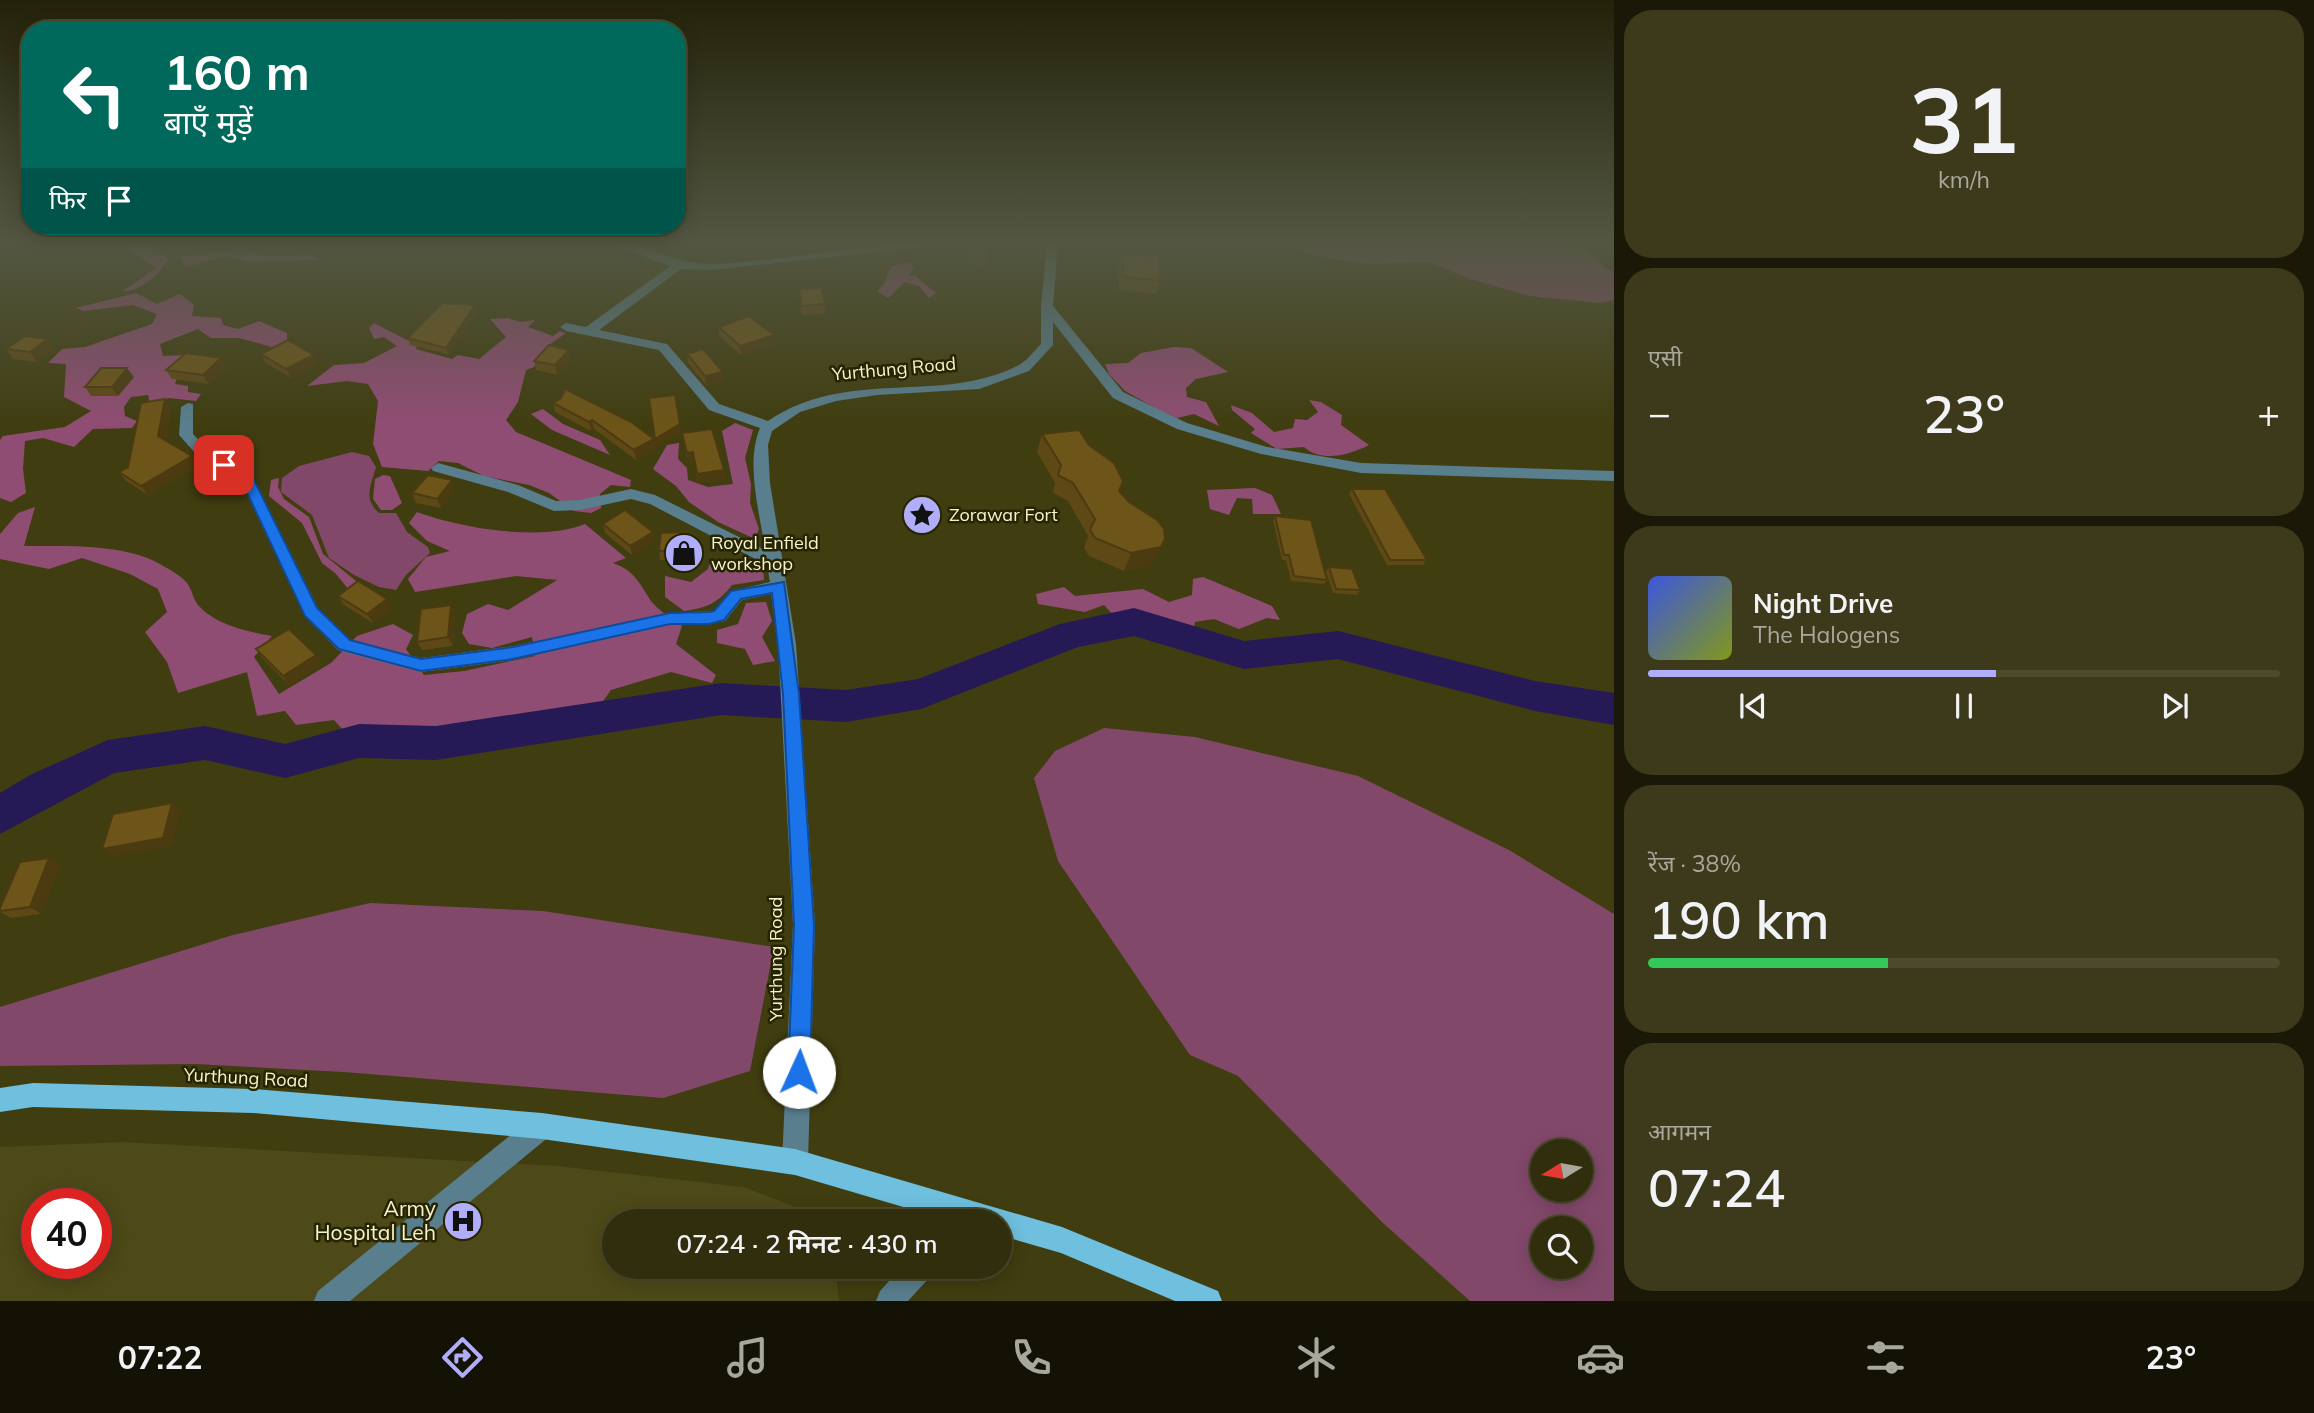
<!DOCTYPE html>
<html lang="hi">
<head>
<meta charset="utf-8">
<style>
  :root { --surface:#302e0c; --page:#3c3a1a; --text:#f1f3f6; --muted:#a8a89d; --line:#4b4a2d; --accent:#b0adfa }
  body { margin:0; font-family:Mulish,"Noto Sans Devanagari",sans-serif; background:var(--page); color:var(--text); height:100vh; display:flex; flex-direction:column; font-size:26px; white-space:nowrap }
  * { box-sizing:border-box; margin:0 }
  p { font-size:23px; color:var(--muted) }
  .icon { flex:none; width:38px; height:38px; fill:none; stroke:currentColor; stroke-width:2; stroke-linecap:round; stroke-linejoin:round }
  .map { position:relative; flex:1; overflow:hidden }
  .panel { display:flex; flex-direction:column; gap:10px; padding:10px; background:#1a1907; width:700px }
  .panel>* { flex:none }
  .guide { position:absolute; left:21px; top:21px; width:665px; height:214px; border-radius:28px; box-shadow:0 4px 18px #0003,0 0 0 2px var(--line); background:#00695c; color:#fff; overflow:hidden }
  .needle { width:46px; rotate:259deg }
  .buttons { position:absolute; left:1530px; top:1139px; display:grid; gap:14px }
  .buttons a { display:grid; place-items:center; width:63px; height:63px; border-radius:50%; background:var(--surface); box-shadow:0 4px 18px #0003,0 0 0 2px var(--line); font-size:35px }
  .speed { position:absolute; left:21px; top:1188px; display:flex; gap:14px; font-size:35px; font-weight:700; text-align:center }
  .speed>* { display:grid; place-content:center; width:91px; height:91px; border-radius:50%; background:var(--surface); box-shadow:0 4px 18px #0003,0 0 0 2px var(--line); line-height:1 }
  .speed .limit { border:10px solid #d22; background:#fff; color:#111 }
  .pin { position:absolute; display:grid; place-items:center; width:60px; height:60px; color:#fff; margin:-30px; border-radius:14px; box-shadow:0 4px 10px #0006 }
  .me { position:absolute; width:77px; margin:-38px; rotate:2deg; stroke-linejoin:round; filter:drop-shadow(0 0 5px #0008) }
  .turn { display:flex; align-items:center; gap:24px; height:147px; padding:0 28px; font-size:32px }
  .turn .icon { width:91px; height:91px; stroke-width:2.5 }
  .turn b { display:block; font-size:49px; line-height:60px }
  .then { display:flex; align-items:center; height:66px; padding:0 28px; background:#0003; gap:14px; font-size:26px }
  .big { font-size:52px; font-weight:600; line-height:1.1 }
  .panel .card { flex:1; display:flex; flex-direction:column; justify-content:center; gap:10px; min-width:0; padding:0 24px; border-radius:28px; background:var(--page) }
  .panel .dial { align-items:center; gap:0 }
  .dial b { font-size:91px; line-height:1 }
  .song { display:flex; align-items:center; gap:21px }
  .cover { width:84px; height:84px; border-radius:10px; background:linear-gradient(135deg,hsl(230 70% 55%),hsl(70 70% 35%)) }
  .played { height:7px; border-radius:4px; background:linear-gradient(90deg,var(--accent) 55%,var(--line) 55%) }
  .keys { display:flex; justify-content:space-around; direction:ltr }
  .heat { display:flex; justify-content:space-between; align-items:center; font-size:38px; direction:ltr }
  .charge { height:10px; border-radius:5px; background:linear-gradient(90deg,#34c759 38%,var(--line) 0) }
  .trip { position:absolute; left:602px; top:1209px; width:410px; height:70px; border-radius:35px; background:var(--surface); box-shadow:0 4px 18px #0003,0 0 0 2px var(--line); font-weight:600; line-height:70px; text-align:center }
  .tabs { display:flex; height:112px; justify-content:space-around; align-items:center; background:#131205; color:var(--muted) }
  .tabs .icon { width:49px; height:49px }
  .tabs .selected { color:var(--accent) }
  .tabs b { font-size:32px; color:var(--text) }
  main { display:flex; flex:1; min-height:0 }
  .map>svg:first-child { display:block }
  .built { fill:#4d4918; fill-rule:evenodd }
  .green { fill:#82486a; fill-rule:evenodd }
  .forest { fill:#904d74 }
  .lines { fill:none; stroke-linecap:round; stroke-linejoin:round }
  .river { fill:#251a56; fill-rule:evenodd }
  .minor { fill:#597e8d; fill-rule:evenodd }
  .major { fill:#6fbfde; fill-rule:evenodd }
  .wall { fill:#5e4815 }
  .shaded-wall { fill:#4c3b11 }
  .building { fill:#6d5418; stroke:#4c3b11; stroke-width:2 }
  .route { fill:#1a73e8; stroke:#114b97; stroke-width:2 }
  .labels { text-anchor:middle; stroke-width:5; stroke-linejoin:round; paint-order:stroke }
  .street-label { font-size:18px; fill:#f6f4cc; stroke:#262401 }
  .poi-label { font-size:18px; fill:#f6f4cc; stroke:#262401; text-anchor:start }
  .near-poi-label { font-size:21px; fill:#f6f4cc; stroke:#262401; text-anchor:end }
</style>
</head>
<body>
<main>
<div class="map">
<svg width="1614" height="1301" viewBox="0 0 1614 1301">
  <rect width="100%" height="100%" fill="#403d10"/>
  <!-- built -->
  <path class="built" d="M123 1142 557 1166 744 1187 830 1221 614 1222V1267H835L839 1301H0V1147ZM37 1204H96V1264H37Z"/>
  <!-- green -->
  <g class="green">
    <path d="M1276 243H1564L1588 250 1605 268 1614 272V300L1601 303 1530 296 1470 279 1430 262 1367 264 1318 256Z"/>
    <path d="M352 452 369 456 376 467C371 485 363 499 379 513H396L407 532 428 547 430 553 406 575 396 590 379 587 354 575 329 558 312 515 281 492 282 478 299 466Z"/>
    <path d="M1104 728 1195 737 1358 776 1509 850 1614 914V1301H1470L1383 1223 1238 1076 1190 1055 1058 861 1034 778 1055 751ZM1542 1152H1580V1190H1542ZM1580 1228V1267H1542V1228Z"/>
    <path d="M370 903 543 911 774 947 750 1071 663 1098 344 1072 195 1064 0 1066V1007L233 935Z"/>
  </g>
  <!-- forest -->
  <g class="forest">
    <path d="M119 243H146L168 259C162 272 139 293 123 291L156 268Z"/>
    <path d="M243 249 270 257 310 255 322 260 250 262 225 256 185 267 179 257Z"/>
    <path d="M909 262 914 269 908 276H915L936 293 929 298 919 286 905 282 888 298 877 291 884 284 891 266Z"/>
    <path d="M136 293 157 304 180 294 194 305 192 316 221 318 223 325 238 329 259 321 287 333V342L272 347 239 338H211L198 329 160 344 163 356 184 355 175 384 188 386V392L201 394 196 401 169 398 150 403 148 395 131 397 124 407 125 416 137 421 132 428 93 429 74 447 43 438 25 441 23 469 26 493 11 502 0 498V440L3 436 65 427 91 411 64 397 66 364 48 363 62 349 85 347 152 324 157 314 133 305 84 311 76 308Z"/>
    <path d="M507 318 521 322 535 320 528 327 553 336 560 331 566 333 546 347V353L534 367 526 370 518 402 506 420 516 432 631 480 630 487 611 485 600 494 601 508 591 513 574 511 549 493 529 485 484 476 458 463 439 461 428 471 382 467 373 444 378 401 368 384 347 381 307 386 334 365 364 363 397 346 384 337 374 339 369 328 374 323 417 345 416 349 452 359 458 355 479 359 506 337 490 319Z"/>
    <path d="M1174 347 1191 348 1228 372 1196 379 1186 388 1187 397 1206 402 1219 426 1194 414 1177 418 1159 410 1125 391 1109 374 1105 364 1128 363 1141 353Z"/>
    <path d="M1309 400 1321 402 1342 415 1341 425 1369 445C1349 455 1322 463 1304 447L1277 449 1251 433 1255 429 1232 410 1231 405 1252 413 1274 432 1293 428 1295 419 1307 420 1318 412Z"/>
    <path d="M543 409 563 424 600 440 610 455 552 430 531 414Z"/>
    <path d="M735 423 753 430 745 458 751 484 750 503 759 529 755 539 718 522 689 502 676 486 653 469 667 445 679 443 678 459 687 468 688 480 708 487 733 484 722 431Z"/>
    <path d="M383 475 390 476 402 503 392 510H381L373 499 375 479Z"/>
    <path d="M279 478 278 487 284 499 309 517 323 554 362 586 350 591 335 573 322 563 302 523 269 496 271 480Z"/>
    <path d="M1255 488 1272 495 1281 514H1253L1252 499 1237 498 1229 515 1210 509 1207 490Z"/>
    <path d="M35 507 24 546C65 546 130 543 165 567 172 571 182 577 187 583 192 589 193 600 199 606 216 625 249 632 272 636L254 657 279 694 331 663 357 636 393 624 413 635 406 649 424 675 464 671 535 656 532 637 492 648 469 644 462 633 467 614 488 604 508 610 557 580 516 576 415 592 408 579 426 557 450 551 427 541 409 523 417 512C460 528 542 542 585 524L626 558 613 563C634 570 640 584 651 601 658 610 672 619 682 626L676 644 716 675 712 683 671 672 611 690 598 708 537 712 486 724 344 731 334 720 296 725 285 711 257 716 247 672 178 693 167 662 145 632 167 612 158 589 130 574 82 558 49 569 0 559V534L18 513Z"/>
    <path d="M711 560 741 568H763L764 580 732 585C718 603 707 608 684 611L665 597V576L691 582 708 569Z"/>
    <path d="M1203 577 1272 606 1280 620 1267 618 1239 629 1214 619 1195 622 1194 628 1115 617 1104 605 1085 612 1038 604 1036 594 1064 587 1075 596 1143 589 1169 602 1192 595 1193 579Z"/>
    <path d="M766 602 772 621 762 637 775 661 753 665 745 649 717 643V630L738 624 746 603Z"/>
  </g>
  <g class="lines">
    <!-- river -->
    <path class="river" d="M1134 608 1244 641 1338 631 1535 681 1614 693V725L1535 711 1338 659 1244 669 1134 636 1078 647 921 709 846 722 721 715 436 760 359 758 285 778 205 760 114 773 0 834V793L30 775 108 740 205 726 285 744 359 724 436 726 721 683 846 690 918 679 1060 624Z"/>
    <!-- minor -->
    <g class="minor">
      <path d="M608 243C644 243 675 265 712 264 788 261 862 243 937 243L932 246 712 270 681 269 599 330 667 344 719 404 768 421C848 367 939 405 1017 366 1026 362 1034 351 1041 344V306L1047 243H1058L1053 306 1123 392 1187 423 1267 447 1361 463 1614 471V481L1361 473 1261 454 1177 429 1113 398 1053 322V345L1029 371 979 389 877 395 836 401 800 412 772 431 768 445 770 483 796 644 815 925 808 1162 804 1171 795 1175 786 1171 782 1162 793 925 778 644 771 594 742 600 725 621 719 622 670 625 513 660 421 672 344 652 338 650 305 616 241 482 196 454 179 435 181 407 188 403 193 404V434L206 448 252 476 318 608 350 640 421 658 513 646 670 613 714 611 731 591 770 582 767 565 650 504 631 499 580 510 554 511 508 492 433 471 431 468 438 463 518 485 556 501 580 500 631 489 655 495 765 550C760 513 745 464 760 428L709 410 659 350 566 331 560 327 566 323 586 327 670 266Z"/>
      <path d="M542 1113 551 1117 555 1126 551 1135 350 1301H314L318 1291 533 1117Z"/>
      <path d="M902 1267H934L930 1277 908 1301H876L880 1291Z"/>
    </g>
    <!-- major -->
    <path class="major" d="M33 1083 253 1089 542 1113 795 1149 1062 1227 1218 1291 1222 1301H1175L1061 1253 999 1235V1222H954L795 1175 542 1139 253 1113 33 1107 0 1112V1088Z"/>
  </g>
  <!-- wall -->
  <g class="wall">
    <path d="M970 243 988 258 987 265 967 263Z"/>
    <path d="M1174 243H1207L1206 246 1178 248Z"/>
    <path d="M1123 253 1160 281 1156 294 1119 290V266Z"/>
    <path d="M799 289 825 304 824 314 802 315 799 298Z"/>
    <path d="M477 311 448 354 410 345 408 338Z"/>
    <path d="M719 327 774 345 741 355 719 336Z"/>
    <path d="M55 348 37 362 13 359 6 349Z"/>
    <path d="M261 354 318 364 291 378 266 363Z"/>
    <path d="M687 354 723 372 724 381 706 385 688 363Z"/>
    <path d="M571 359 557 375 536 370 534 361Z"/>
    <path d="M227 367 209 384 172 379 166 370Z"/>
    <path d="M134 377 118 396H91L85 387Z"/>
    <path d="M553 403 656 448 636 460 594 429 591 431 555 412Z"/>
    <path d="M171 408 166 440 192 456 198 465 148 495 126 481 119 472 128 467Z"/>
    <path d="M682 433 724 470 725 479 698 483 694 461 688 462Z"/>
    <path d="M1042 434 1119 491 1153 565 1124 571 1089 556 1084 548 1088 536 1068 501 1053 493 1055 483 1037 452Z"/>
    <path d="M456 489 441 508 416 503 412 493Z"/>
    <path d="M1352 489 1427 560 1423 565H1387L1349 494Z"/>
    <path d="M1275 516 1327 580 1324 584 1291 581 1286 560H1282L1273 521Z"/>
    <path d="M603 524 653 532 655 541 632 555 605 533Z"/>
    <path d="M686 532 688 542 686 560H660L659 551Z"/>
    <path d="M1329 567 1360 590 1357 595 1333 593 1326 572Z"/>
    <path d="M338 596 387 599 392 608 373 623 344 605Z"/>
    <path d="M451 605 455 614 453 646 422 650 417 642Z"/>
    <path d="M256 649 316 655 322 664 289 685 262 658Z"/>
    <path d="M60 865 41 914 11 918 0 912V908Z"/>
  </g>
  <!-- shaded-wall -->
  <g class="shaded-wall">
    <path d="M475 305 477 311 448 354 446 348Z"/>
    <path d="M774 335V345L741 355 740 346Z"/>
    <path d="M48 339 55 348 37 362 30 352Z"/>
    <path d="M569 350 571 359 557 375 555 365Z"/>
    <path d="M314 355 318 364 291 378 286 369Z"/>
    <path d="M221 358 227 367 209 384 203 375Z"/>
    <path d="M127 368 134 377 118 396 112 387Z"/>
    <path d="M723 372 724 381 706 385 705 376Z"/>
    <path d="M165 399 171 408 165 445 158 436Z"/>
    <path d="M592 420 594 429 591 431 589 422Z"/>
    <path d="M680 424 681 433 656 448 655 439Z"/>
    <path d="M654 439 656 448 636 460 634 450Z"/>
    <path d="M693 452 694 461 688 462 687 453Z"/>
    <path d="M192 456 198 465 148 495 141 486Z"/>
    <path d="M724 470 725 479 698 483 697 474Z"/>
    <path d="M452 480 456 489 441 508 437 499Z"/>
    <path d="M653 532 655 541 632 555 630 546Z"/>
    <path d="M686 532 688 542 686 560 685 550Z"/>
    <path d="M1161 547 1153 565 1124 571 1131 553Z"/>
    <path d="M387 599 392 608 373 623 367 614Z"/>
    <path d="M451 605 455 614 453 646 448 637Z"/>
    <path d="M316 655 322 664 289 685 283 676Z"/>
    <path d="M172 803 181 811 172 846 113 857 102 849Z"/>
    <path d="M49 858 60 865 41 914 30 907Z"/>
  </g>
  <!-- building -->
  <g class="building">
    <path d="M970 243H984L988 258 968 256Z"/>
    <path d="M1123 253 1159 257 1160 281 1123 276Z"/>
    <path d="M821 288 825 304 802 306 799 289Z"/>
    <path d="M442 303 475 305 446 348 408 338Z"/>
    <path d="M749 316 774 335 740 346 719 327Z"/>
    <path d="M25 336 48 339 30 352 6 349Z"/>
    <path d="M288 340 314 355 286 369 261 354Z"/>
    <path d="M549 345 569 350 555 365 534 361Z"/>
    <path d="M703 349 723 372 705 376 687 354Z"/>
    <path d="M186 353 221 358 203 375 166 370Z"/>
    <path d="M101 368H127L112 387H85Z"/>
    <path d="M565 389 631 422 654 439 634 450 592 420 589 422 553 403 561 398Z"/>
    <path d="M675 395 680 424 655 439 649 398Z"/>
    <path d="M165 399 158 436 192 456 141 486 119 472 128 467 141 403Z"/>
    <path d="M712 429 724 470 697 474 693 452 687 453 682 433Z"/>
    <path d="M1079 430 1089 445 1114 463 1123 481 1119 491 1129 502 1157 520 1164 529 1165 539 1161 547 1131 553 1095 538 1090 530 1095 519 1073 483 1058 475 1061 465 1042 434Z"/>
    <path d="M428 475 452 480 437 499 412 493Z"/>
    <path d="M1352 489H1385L1427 560H1390Z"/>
    <path d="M625 510 653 532 630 546 603 524Z"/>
    <path d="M1275 516 1311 520 1327 580 1294 576 1289 555H1284Z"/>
    <path d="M686 532 685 550 659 551 661 533Z"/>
    <path d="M1329 567 1352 569 1360 590 1336 589Z"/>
    <path d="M358 581 387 599 367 614 338 596Z"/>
    <path d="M451 605 448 637 417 642 421 609Z"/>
    <path d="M289 629 316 655 283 676 256 649Z"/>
    <path d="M172 803 163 838 102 849 113 814Z"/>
    <path d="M49 858 30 907 0 911V908L20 862Z"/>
  </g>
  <!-- sky -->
  <linearGradient id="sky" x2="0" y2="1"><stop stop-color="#232209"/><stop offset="0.57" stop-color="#535742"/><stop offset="1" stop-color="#535742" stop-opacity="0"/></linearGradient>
  <rect width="1614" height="425" fill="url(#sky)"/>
  <!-- route -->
  <path class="route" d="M224 461 252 476 317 608 350 640 421 659 513 647 670 613 709 612 714 611 731 591 784 582 799 694 814 925 810 1072 807 1080 799 1083 791 1080 788 1072 794 925 783 694 772 593 741 599 724 620 709 624H670L513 659 421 671 339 649 305 616 242 482 217 465Z"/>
  <!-- icons -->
  <defs>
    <g id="sight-disc" transform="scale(2.0125)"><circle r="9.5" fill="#b0adfa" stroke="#262401"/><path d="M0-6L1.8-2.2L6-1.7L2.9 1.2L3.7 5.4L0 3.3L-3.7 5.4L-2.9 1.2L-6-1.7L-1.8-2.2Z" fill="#111"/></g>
    <g id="shop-disc" transform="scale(2.0125)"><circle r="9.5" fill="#b0adfa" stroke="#262401"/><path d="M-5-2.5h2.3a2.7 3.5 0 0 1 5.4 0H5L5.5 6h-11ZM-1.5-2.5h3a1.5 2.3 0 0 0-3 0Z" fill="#111"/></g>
    <g id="hospital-disc" transform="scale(2.0125)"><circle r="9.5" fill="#b0adfa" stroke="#262401"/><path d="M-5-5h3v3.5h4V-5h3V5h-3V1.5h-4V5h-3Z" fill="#111"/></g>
  </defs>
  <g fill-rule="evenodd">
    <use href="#sight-disc" x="922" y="515"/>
    <use href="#shop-disc" x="684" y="553"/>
    <use href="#hospital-disc" x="463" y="1221"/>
  </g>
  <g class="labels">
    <!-- street labels -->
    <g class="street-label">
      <text transform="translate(894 369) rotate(-5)" y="6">Yurthung Road</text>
      <text transform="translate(776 959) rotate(-90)" y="6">Yurthung Road</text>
      <text transform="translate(246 1078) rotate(3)" y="6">Yurthung Road</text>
    </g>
    <!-- poi labels -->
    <g class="poi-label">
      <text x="949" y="521">Zorawar Fort</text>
      <text x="711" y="549">Royal Enfield<tspan x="711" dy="21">workshop</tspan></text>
    </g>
    <!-- near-poi labels -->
    <g class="near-poi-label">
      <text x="436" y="1216">Army<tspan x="436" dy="24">Hospital Leh</tspan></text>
    </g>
  </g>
</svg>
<div class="buttons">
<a><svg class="needle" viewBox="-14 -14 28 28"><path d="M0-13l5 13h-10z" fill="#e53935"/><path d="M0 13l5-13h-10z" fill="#a8a89d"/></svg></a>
<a><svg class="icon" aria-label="search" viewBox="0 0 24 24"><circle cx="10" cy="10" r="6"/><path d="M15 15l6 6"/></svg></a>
</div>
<div class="speed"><div class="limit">40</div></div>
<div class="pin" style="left:224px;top:465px;background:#d93025"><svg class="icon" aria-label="arrive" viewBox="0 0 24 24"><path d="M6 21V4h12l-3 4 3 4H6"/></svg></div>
<svg class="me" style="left:799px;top:1072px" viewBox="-20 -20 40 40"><circle r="19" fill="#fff"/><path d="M0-13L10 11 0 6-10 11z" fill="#1a73e8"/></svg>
<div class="trip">07:24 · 2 मिनट · 430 m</div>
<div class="guide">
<div class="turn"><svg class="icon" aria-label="left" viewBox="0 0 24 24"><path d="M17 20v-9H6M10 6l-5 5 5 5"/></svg><div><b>160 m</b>बाएँ मुड़ें</div></div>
<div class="then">फिर<svg class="icon" aria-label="arrive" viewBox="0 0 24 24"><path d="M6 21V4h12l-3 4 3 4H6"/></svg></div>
</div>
</div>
<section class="panel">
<div class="card dial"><b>31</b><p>km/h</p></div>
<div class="card"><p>एसी</p>
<div class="heat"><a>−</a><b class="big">23°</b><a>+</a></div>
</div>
<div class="card">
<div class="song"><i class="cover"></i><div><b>Night Drive</b><p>The Halogens</p></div></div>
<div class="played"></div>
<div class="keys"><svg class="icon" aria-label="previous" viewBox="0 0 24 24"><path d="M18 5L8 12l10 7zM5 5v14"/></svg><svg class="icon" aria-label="pause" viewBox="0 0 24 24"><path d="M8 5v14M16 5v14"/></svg><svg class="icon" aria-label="next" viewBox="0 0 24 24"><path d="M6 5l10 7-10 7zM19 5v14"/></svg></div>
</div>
<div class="card"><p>रेंज · 38%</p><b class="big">190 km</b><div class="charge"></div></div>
<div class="card"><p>आगमन</p><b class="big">07:24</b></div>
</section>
</main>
<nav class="tabs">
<b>07:22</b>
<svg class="icon selected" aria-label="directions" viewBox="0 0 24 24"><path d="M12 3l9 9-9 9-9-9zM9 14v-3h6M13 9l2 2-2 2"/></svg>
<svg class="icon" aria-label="music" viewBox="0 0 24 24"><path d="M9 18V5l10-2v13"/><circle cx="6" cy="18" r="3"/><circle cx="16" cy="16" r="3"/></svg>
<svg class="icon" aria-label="phone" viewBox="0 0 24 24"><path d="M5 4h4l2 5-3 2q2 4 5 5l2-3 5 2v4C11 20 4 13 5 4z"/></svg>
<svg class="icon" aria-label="climate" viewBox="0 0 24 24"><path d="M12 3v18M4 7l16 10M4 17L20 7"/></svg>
<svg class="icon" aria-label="car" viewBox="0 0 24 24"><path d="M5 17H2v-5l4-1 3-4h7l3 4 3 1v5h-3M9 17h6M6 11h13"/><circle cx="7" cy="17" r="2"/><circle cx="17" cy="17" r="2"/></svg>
<svg class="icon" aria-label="filters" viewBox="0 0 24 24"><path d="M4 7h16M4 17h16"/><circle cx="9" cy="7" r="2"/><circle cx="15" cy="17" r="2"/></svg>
<b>23°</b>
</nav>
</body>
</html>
